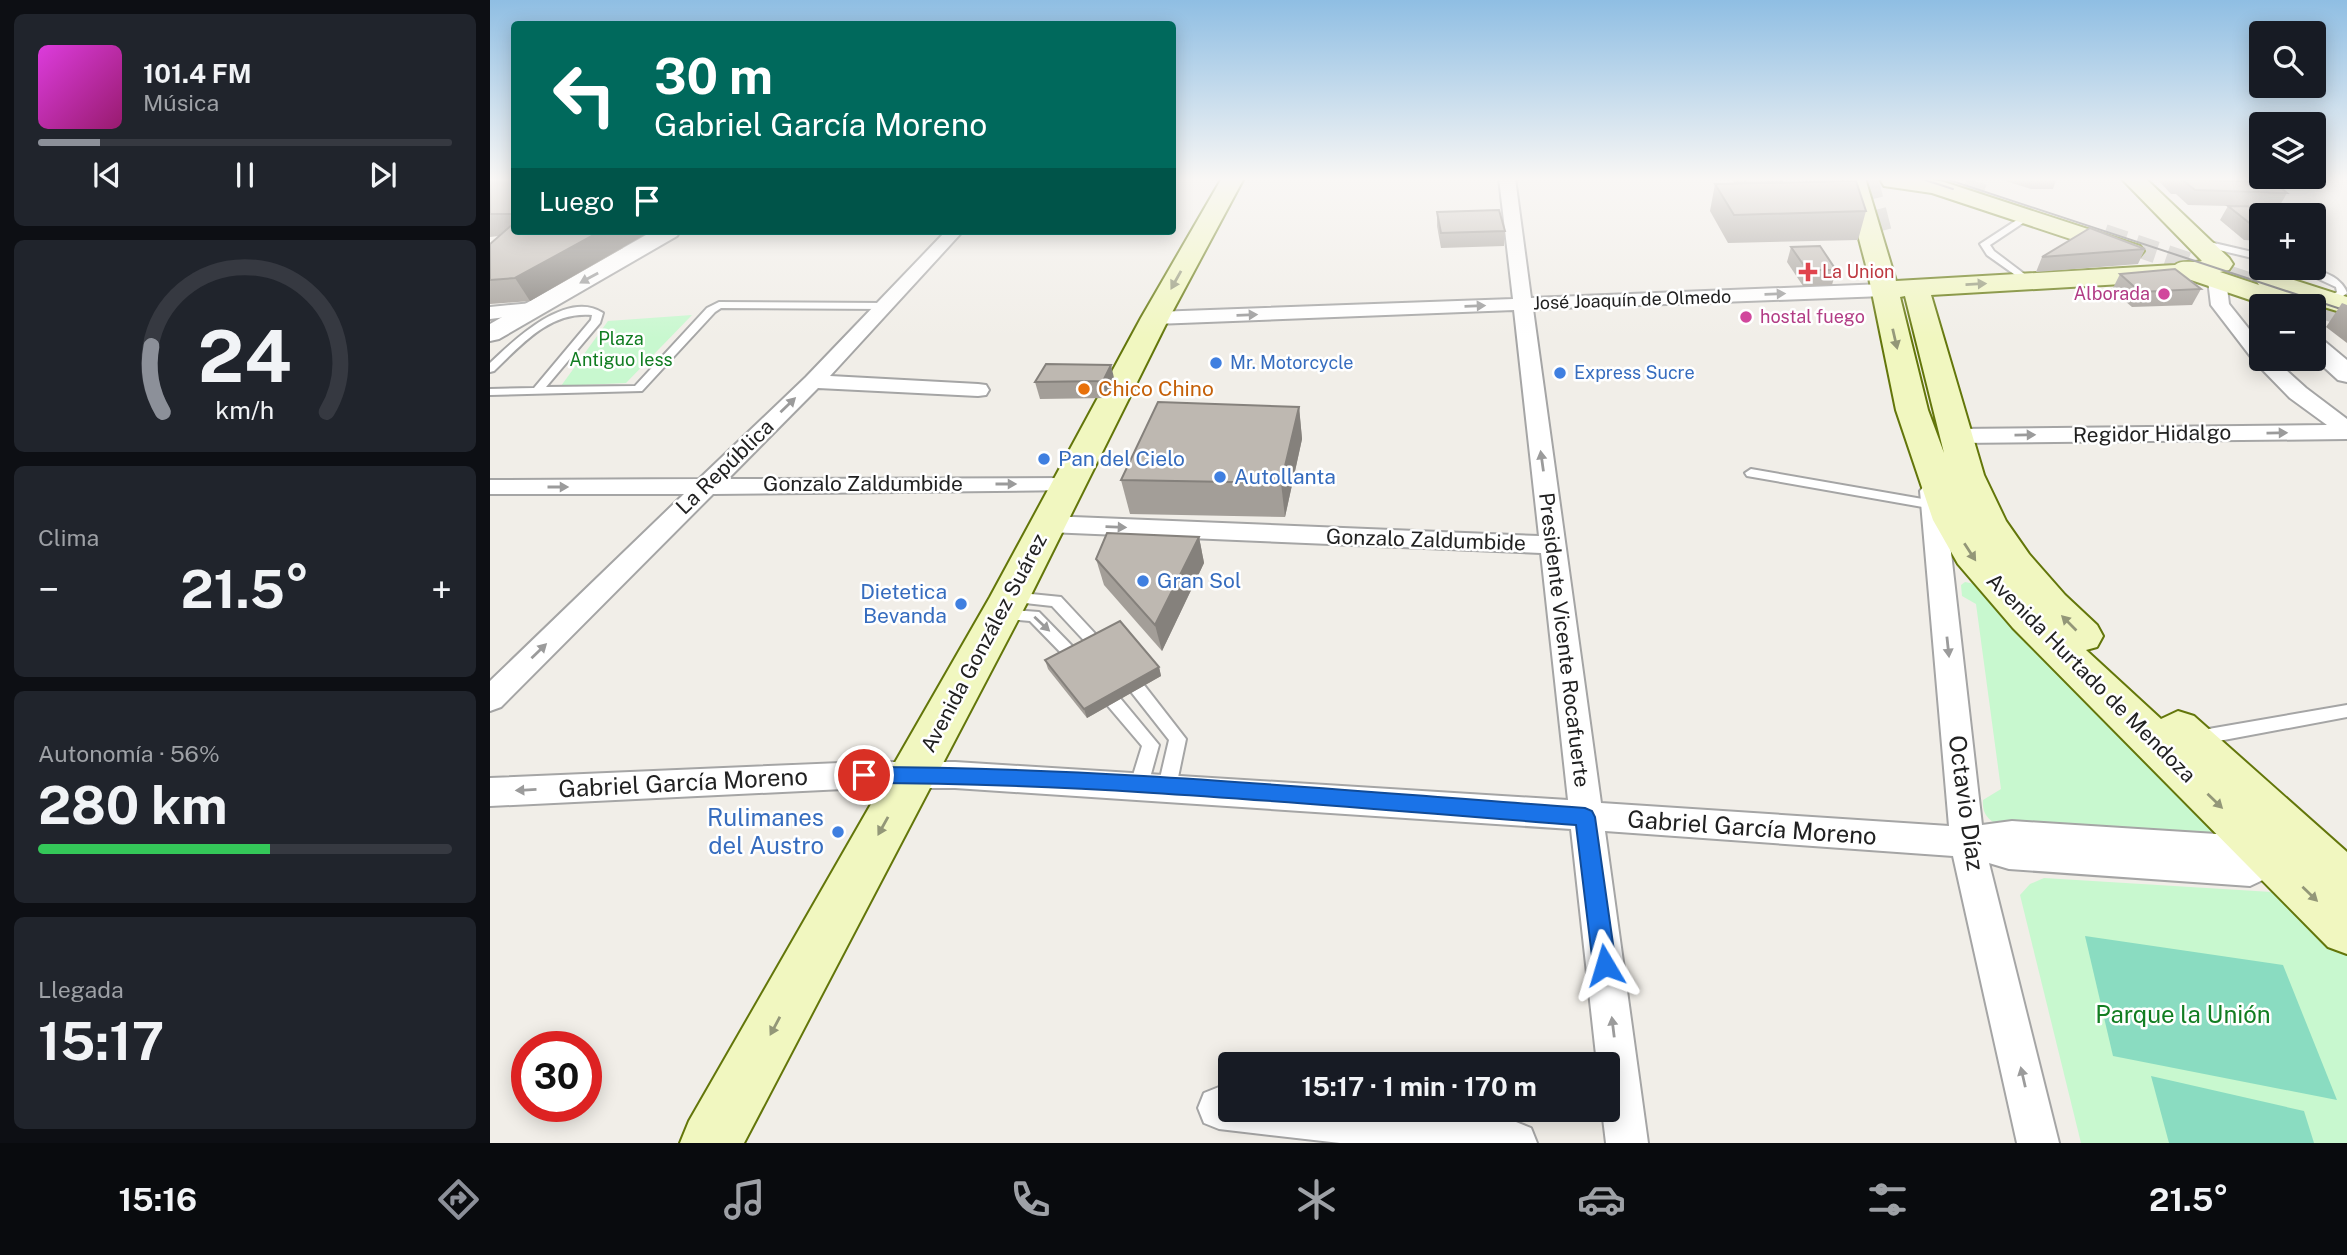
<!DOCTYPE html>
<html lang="es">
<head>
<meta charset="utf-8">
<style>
  :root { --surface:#171b24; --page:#20242c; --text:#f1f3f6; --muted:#9ea1a6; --line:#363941; --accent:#8c9099 }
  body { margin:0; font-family:"Public Sans",sans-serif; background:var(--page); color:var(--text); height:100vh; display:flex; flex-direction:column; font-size:26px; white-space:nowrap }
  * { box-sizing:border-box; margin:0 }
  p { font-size:23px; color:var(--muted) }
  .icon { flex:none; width:38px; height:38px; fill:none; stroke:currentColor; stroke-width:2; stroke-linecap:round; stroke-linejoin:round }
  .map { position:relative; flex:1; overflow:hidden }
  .details { display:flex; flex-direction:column; gap:14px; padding:14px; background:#0d0f14; width:490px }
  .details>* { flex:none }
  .guide { position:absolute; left:21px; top:21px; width:665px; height:214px; border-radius:7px; box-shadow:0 4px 18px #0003; background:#00695c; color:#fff; overflow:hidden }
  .buttons { position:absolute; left:1759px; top:21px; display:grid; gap:14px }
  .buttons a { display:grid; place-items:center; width:77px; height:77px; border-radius:7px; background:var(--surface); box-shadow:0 4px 18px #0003; font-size:35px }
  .speed { position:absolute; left:21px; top:1031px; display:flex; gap:14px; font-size:35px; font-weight:700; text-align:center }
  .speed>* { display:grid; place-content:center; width:91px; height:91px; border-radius:50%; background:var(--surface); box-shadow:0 4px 18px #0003; line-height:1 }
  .speed .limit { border:10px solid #d22; background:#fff; color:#111 }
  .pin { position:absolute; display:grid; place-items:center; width:60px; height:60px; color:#fff; margin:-30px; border:4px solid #fff; border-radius:50%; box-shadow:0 2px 7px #0007 }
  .me { position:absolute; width:77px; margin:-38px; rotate:353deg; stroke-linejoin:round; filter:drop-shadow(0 0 5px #0008) }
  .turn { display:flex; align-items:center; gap:24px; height:147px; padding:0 28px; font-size:32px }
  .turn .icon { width:91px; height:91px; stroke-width:2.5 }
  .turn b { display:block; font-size:49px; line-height:60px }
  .then { display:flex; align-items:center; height:66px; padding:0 28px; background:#0003; gap:14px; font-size:26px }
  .big { font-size:52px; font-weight:700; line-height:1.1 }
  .details .widget { flex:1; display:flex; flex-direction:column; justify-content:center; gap:10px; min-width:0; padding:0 24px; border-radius:10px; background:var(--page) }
  .details .dial { align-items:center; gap:0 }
  .dial svg { height:182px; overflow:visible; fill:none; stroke:var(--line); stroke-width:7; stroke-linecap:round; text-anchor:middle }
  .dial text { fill:var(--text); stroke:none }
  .song { display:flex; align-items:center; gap:21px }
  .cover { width:84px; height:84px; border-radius:10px; background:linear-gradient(135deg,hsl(300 70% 55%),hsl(320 70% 35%)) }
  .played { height:7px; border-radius:4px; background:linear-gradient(90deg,var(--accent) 15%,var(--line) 15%) }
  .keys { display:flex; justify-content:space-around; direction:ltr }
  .heat { display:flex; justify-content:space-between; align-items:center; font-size:38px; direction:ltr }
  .charge { height:10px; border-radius:5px; background:linear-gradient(90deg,#34c759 56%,var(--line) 0) }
  .trip { position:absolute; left:728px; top:1052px; width:402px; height:70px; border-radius:7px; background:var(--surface); box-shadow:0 4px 18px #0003; font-weight:700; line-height:70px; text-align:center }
  .tabs { display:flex; height:112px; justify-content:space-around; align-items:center; background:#090b0e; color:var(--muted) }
  .tabs .icon { width:49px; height:49px }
  .tabs .selected { color:var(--accent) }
  .tabs b { font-size:32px; color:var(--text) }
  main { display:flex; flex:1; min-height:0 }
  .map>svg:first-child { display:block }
  .park { fill:#c8f8cf }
  .pitch { fill:#8adcc1 }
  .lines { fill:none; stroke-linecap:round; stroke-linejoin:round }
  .tertiary-tunnel { stroke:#c7c5c0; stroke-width:22; stroke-dasharray:22 11; stroke-linecap:butt }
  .service-casing { stroke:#a5a5a5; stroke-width:4 }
  .minor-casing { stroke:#a5a5a5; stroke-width:4 }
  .tertiary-casing { stroke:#a5a5a5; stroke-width:4 }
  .secondary-casing { stroke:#63760a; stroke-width:4 }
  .service { fill:#fff; fill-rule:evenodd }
  .minor { fill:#fff; fill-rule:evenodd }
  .tertiary { fill:#fff; fill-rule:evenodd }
  .secondary { fill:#f1f7c0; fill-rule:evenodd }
  .tram { stroke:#6f6f6f; stroke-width:2 }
  .wall { fill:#a39e98 }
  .shaded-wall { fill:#85817c }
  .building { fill:#beb8b1; stroke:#85817c; stroke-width:2 }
  .oneway { fill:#9b9b9b }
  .oneway2 { fill:#939778 }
  .route { fill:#1a73e8; stroke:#114b97; stroke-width:2 }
  .health-dot { fill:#e0444e; stroke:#fff; stroke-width:2.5 }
  .hotel-dot { fill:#d1479c; stroke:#fff; stroke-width:2.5 }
  .shop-dot { fill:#3f7fe0; stroke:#fff; stroke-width:2.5 }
  .food-dot { fill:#e8710a; stroke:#fff; stroke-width:2.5 }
  .labels { text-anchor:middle; stroke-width:5; stroke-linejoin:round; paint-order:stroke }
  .far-health-label { font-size:18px; fill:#be3a42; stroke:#fff; text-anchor:start }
  .far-hotel-label { font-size:18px; fill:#b23c85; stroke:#fff; text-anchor:end }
  .far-street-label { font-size:18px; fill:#212121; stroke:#fff }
  .far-park-label { font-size:18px; fill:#117d21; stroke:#fff }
  .far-shop-label { font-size:18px; fill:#366cbe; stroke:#fff; text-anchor:start }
  .food-label { font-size:21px; fill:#c56008; stroke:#fff; text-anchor:start }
  .street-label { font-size:21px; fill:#212121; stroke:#fff }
  .shop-label { font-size:21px; fill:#366cbe; stroke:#fff; text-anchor:start }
  .near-street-label { font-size:24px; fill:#212121; stroke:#fff }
  .near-shop-label { font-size:24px; fill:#366cbe; stroke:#fff; text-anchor:end }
  .near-park-label { font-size:24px; fill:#117d21; stroke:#fff }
</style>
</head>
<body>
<main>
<section class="details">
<div class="widget">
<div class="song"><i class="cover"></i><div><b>101.4 FM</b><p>Música</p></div></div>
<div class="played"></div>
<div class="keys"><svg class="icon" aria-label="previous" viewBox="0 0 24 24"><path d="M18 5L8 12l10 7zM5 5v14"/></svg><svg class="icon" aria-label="pause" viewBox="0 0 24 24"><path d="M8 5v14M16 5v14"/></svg><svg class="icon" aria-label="next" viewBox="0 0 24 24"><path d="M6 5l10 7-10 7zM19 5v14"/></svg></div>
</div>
<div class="widget dial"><svg viewBox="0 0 100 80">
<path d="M14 69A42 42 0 1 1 86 69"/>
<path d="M14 69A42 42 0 0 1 9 40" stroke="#8c9099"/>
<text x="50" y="56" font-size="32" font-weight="700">24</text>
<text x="50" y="72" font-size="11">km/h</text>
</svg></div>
<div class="widget"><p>Clima</p>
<div class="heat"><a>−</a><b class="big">21.5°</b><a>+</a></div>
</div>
<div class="widget"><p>Autonomía · 56%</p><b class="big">280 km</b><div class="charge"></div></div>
<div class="widget"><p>Llegada</p><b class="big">15:17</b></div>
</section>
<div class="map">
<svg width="1857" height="1143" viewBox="0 0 1857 1143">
  <rect width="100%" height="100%" fill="#f1eee8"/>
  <!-- park -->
  <g class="park">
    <path d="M202 315 136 383 71 386 118 321Z"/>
    <path d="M1475 582 1490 585 1726 833 1723 837 1508 825C1497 819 1492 813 1493 800L1511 789 1486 604 1472 596 1471 585Z"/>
    <path d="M1554 878 1800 893 1857 949V1143H1591L1530 895 1540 884Z"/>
  </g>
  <!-- pitch -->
  <g class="pitch">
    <path d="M1595 936 1793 965 1847 1100 1623 1056Z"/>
    <path d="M1661 1076 1814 1111 1824 1143H1679Z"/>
  </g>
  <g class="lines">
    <!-- tertiary-tunnel -->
    <g class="tertiary-tunnel">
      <path d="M1377 178 1392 237"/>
      <path d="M1442 178 1493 195"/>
      <path d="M1614 235 1857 316"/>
    </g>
    <!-- service casing -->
    <g class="service-casing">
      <g id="service">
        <path d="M1536 214 1540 217 1539 219 1500 245 1504 251 1541 279V283L1538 284 1497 255 1490 244Z"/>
        <path d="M1711 240 1771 254V260L1708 245 1706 243Z"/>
        <path d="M1805 268C1823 267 1851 274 1857 293L1845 302H1837V298L1847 292 1846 287Z"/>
        <path d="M229 302 396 303 401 306 396 309 231 308 225 312 152 391 0 395V389L44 388 101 320 102 315C60 311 32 344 4 371L0 372V363C24 340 77 289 113 313L110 323 56 387 145 386 217 308Z"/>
        <path d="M1261 469 1444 501 1451 505 1444 509 1257 476 1255 473Z"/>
        <path d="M521 592 571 597 611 640 614 644 611 648H601L562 606 516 601 514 597 516 593Z"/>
        <path d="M512 609 549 612 588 652 591 656 588 660H578L540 621 507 618 505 614 507 610Z"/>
        <path d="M648 683 654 685 696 739 686 787 683 792 677 794 671 792 668 787 679 740 642 693 640 689 642 685Z"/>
        <path d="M624 696 630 698 669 745 658 785 655 790 649 792 643 790 640 785 652 746 618 706 616 702 618 698Z"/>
        <path d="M1857 705V717L1707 745 1701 743 1699 738 1701 733 1707 731Z"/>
      </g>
    </g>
    <!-- minor casing -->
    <g class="minor-casing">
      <g id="minor">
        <path d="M1009 178H1025L1041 298 1394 284 1403 290 1394 296 1043 309 1111 803 1459 826 1430 491 1434 486 1442 484 1450 486 1454 491 1492 825 1522 821 1742 835 1796 847 1801 858 1796 869 1760 886 1519 869 1499 863 1569 1143H1527L1463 856 1115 831 1158 1143H1116L1112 1110H1118V1064H1107L1081 829 465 788H374L0 806V778L374 762H465L1078 800 1051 553 558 532 549 530 546 524 549 518 558 516 1049 536 1024 310 665 324 655 318 665 312 1023 299Z"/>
        <path d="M456 231H473L340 376 488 384 496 385 499 390 496 395 488 396 328 388 238 479 578 478 586 480 590 485 586 490 223 494 11 707 0 711V681L194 494H0V480L209 479 316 377Z"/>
        <path d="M1727 275 1736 280 1739 304 1771 344V359H1784L1816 388 1857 419V439L1467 443 1459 441 1456 436 1459 431 1467 429 1837 425 1800 398 1764 361 1721 305 1718 280Z"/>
        <path d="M42 303 51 309 49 313 0 319V307Z"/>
        <path d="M729 1087 740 1089V1110H919L1026 1122 1041 1128 1047 1143H850L729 1129 714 1123 708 1108 714 1093Z"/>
      </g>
    </g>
    <!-- tertiary casing -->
    <g class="tertiary-casing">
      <g id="tertiary">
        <path d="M163 231H190L187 236 9 339 0 341V324Z"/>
        <path d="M1824 337 1833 340 1857 360V382L1848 380 1824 358Z"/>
      </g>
    </g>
    <!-- secondary casing -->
    <g class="secondary-casing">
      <g id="secondary">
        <path d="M732 178H754L679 318 540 597 254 1143H190L199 1121 500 597 651 318Z"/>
        <path d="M1353 178H1375L1406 281 1685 265C1693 259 1702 264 1712 261L1631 178H1655L1739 258 1743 264 1739 270 1730 272 1769 285 1766 280 1770 274 1779 272 1857 297V314L1814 301 1818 306H1778L1701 280 1441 295 1494 475 1516 521 1539 554 1575 595 1607 625 1613 636 1607 647 1596 650 1671 719 1688 711 1704 716 1857 852V954L1838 947 1523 628 1468 564 1443 520 1406 410 1378 273ZM1415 296 1454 453 1438 410 1410 297Z"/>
        <path d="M1393 178H1433L1454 182 1650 246 1654 251 1650 256 1641 259 1632 256 1442 193 1394 186 1391 181Z"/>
      </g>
    </g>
    <!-- service -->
    <use href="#service" class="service"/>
    <!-- minor -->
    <use href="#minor" class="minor"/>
    <!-- tertiary -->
    <use href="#tertiary" class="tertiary"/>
    <!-- secondary -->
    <use href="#secondary" class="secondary"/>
    <!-- tram -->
    <g class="tram">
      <path d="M1429 178 1463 189"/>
      <path d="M1453 178 1857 311"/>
    </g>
  </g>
  <!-- wall -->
  <g class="wall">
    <path d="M24 178V231L133 248 40 301 0 304V244L9 236 0 237V179Z"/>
    <path d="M1241 178H1289L1292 182 1376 211 1368 240 1238 243 1220 211 1225 184 1244 183Z"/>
    <path d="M1506 178H1567L1563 189H1541Z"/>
    <path d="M1666 178H1770L1768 181 1797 193 1789 207 1771 215V241L1754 240 1730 220 1738 206 1698 205 1686 194H1681Z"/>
    <path d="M947 212 1015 231 1014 246 951 248 947 226Z"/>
    <path d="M1301 247 1346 270 1342 285 1313 286 1297 262Z"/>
    <path d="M1655 249 1648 264 1546 272 1552 257Z"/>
    <path d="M1630 274 1711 289 1702 305 1642 307 1622 290Z"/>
    <path d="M1852 303 1857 305V343L1836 327Z"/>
    <path d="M556 364 625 382 617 398 550 399 545 382Z"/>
    <path d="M809 407 812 439 795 517 640 514 631 480Z"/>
    <path d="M709 537 714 563 672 651 614 585 606 559Z"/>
    <path d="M555 660 669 667 671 676 597 718 558 669Z"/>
  </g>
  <!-- shaded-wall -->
  <g class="shaded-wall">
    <path d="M111 231H161L40 301 25 278Z"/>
    <path d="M621 365 625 382 617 398 613 381Z"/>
    <path d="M809 407 812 439 795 517 791 483Z"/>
    <path d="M709 537 714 563 672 651 665 625Z"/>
    <path d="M669 667 671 676 597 718 594 709Z"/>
  </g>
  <!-- building -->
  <g class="building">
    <path d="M24 178V214H0V179Z"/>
    <path d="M1253 178H1289L1292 182 1256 183Z"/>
    <path d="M1693 180 1784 182 1797 193 1705 190Z"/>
    <path d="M1366 181 1376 211 1244 215 1225 184Z"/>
    <path d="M1738 206 1795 207 1806 215H1771V226L1762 225Z"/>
    <path d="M1009 210 1015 231 951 233 947 212Z"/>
    <path d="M24 223V231H111L25 278 0 280V244Z"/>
    <path d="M1600 228 1655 249 1552 257Z"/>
    <path d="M1330 246 1346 270H1317L1301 247Z"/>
    <path d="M1685 269 1711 289 1650 292 1630 274Z"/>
    <path d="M556 364 621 365 613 381 545 382Z"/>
    <path d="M668 402 809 407 791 483 631 480Z"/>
    <path d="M617 533 709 537 665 625 606 559Z"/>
    <path d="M630 621 669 667 594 709 555 660Z"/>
  </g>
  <!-- one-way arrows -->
  <defs><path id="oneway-solid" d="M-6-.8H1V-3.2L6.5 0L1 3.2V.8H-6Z" transform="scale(1.75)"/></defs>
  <g class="oneway">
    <use href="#oneway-solid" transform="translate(99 278) rotate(151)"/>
    <use href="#oneway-solid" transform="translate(1285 294) rotate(-2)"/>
    <use href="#oneway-solid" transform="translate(985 306) rotate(-2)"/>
    <use href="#oneway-solid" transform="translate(757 315) rotate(-2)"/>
    <use href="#oneway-solid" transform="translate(298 405) rotate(-44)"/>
    <use href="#oneway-solid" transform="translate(1787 433) rotate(-1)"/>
    <use href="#oneway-solid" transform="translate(1535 435) rotate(-1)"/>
    <use href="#oneway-solid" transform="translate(1052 461) rotate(-98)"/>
    <use href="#oneway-solid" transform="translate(516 484)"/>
    <use href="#oneway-solid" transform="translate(68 487)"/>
    <use href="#oneway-solid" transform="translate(626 527) rotate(2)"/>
    <use href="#oneway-solid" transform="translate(552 624) rotate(43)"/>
    <use href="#oneway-solid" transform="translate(1458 647) rotate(84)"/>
    <use href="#oneway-solid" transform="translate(49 651) rotate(-44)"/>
    <use href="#oneway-solid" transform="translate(36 790) rotate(177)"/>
    <use href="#oneway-solid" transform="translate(1123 1027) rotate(-97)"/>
    <use href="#oneway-solid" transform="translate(1533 1077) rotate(-103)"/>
  </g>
  <g class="oneway2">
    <use href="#oneway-solid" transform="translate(686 280) rotate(119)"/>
    <use href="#oneway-solid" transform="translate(1486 284) rotate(-3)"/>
    <use href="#oneway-solid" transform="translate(1405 339) rotate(77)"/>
    <use href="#oneway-solid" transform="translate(1480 552) rotate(57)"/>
    <use href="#oneway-solid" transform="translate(1579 623) rotate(-135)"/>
    <use href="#oneway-solid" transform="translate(1725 801) rotate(44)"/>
    <use href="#oneway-solid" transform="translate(393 826) rotate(119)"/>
    <use href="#oneway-solid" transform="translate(1820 894) rotate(44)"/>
    <use href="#oneway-solid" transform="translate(285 1026) rotate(118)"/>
  </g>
  <!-- sky -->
  <linearGradient id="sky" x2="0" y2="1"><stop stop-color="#8fbee3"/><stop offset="0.53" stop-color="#f9f7f5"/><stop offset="1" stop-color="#f9f7f5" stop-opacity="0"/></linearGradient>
  <rect width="1857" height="338" fill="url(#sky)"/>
  <!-- route -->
  <path class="route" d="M374 767C614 767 855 791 1095 808L1102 811 1105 817 1126 965 1123 973 1115 976 1107 973 1103 965 1086 825C849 807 611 783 374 783L367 781 364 775 367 769Z"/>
  <!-- markers -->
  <path class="health-dot" d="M1314.5 261.5h7v7h7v7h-7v7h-7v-7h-7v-7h7z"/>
  <g class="hotel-dot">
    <circle cx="1674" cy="294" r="7"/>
    <circle cx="1256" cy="317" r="7"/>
  </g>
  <g class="shop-dot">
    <circle cx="726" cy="363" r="7"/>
    <circle cx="1070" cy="373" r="7"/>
    <circle cx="554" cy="459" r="7"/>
    <circle cx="730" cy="477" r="7"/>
    <circle cx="653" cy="581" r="7"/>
    <circle cx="471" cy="604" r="7"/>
    <circle cx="348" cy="832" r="7"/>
  </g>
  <circle class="food-dot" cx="594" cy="389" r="7"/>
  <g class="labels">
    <!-- far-health labels -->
    <g class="far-health-label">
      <text x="1332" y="278">La Union</text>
    </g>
    <!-- far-hotel labels -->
    <g class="far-hotel-label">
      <text x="1660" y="300">Alborada</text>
      <text x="1270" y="323" text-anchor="start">hostal fuego</text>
    </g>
    <!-- far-street labels -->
    <g class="far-street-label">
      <text transform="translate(1142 300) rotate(-2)" y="6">José Joaquín de Olmedo</text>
    </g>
    <!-- far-park labels -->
    <g class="far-park-label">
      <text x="131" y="345">Plaza<tspan x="131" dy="21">Antiguo Iess</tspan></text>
    </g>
    <!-- far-shop labels -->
    <g class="far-shop-label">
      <text x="740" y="369">Mr. Motorcycle</text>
      <text x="1084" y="379">Express Sucre</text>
    </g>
    <!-- food labels -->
    <g class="food-label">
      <text x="608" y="396">Chico Chino</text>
    </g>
    <!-- street labels -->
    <g class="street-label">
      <text transform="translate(1662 434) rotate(-1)" y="7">Regidor Hidalgo</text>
      <text transform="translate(235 467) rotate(-44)" y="7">La República</text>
      <text x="373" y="491">Gonzalo Zaldumbide</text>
      <text transform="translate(936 540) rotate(2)" y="7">Gonzalo Zaldumbide</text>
      <text transform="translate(1074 640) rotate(83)" y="7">Presidente Vicente Rocafuerte</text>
      <text transform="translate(494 643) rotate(-62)" y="7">Avenida González Suárez</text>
      <text transform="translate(1601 678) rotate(45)" y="7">Avenida Hurtado de Mendoza</text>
    </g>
    <!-- shop labels -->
    <g class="shop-label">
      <text x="568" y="466">Pan del Cielo</text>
      <text x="744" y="484">Autollanta</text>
      <text x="667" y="588">Gran Sol</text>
      <text x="457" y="599" text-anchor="end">Dietetica<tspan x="457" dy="24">Bevanda</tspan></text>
    </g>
    <!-- near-street labels -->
    <g class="near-street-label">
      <text transform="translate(193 783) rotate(-3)" y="8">Gabriel García Moreno</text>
      <text transform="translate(1476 803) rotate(82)" y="8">Octavio Díaz</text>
      <text transform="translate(1262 828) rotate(4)" y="8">Gabriel García Moreno</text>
    </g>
    <!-- near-shop labels -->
    <g class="near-shop-label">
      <text x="334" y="826">Rulimanes<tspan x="334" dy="28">del Austro</tspan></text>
    </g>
    <!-- near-park labels -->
    <g class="near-park-label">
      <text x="1693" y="1023">Parque la Unión</text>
    </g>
  </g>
</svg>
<div class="buttons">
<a><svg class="icon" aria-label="search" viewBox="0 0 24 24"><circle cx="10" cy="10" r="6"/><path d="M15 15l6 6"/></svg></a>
<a><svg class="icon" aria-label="layers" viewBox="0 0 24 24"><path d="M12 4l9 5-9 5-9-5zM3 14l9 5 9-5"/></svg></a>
<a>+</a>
<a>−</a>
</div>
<div class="speed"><div class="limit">30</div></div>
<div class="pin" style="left:374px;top:775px;background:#d93025"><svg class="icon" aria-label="arrive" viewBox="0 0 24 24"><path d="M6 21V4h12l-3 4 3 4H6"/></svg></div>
<svg class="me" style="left:1115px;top:965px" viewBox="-20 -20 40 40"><path d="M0-17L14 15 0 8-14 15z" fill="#1a73e8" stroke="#fff" stroke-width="4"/></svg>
<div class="trip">15:17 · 1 min · 170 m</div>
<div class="guide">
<div class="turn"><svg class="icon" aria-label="left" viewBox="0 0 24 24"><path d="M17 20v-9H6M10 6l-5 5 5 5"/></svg><div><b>30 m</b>Gabriel García Moreno</div></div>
<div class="then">Luego<svg class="icon" aria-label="arrive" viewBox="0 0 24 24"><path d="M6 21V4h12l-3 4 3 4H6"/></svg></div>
</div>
</div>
</main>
<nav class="tabs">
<b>15:16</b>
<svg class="icon selected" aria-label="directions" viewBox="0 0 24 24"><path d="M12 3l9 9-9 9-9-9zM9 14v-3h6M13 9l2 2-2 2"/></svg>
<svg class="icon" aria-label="music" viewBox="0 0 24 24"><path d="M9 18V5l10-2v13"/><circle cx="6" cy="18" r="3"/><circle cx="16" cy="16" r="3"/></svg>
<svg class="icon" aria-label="phone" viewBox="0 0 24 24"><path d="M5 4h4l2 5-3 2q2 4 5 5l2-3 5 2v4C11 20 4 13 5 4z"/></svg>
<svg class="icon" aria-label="climate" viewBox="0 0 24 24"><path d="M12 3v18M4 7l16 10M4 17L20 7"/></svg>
<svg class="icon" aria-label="car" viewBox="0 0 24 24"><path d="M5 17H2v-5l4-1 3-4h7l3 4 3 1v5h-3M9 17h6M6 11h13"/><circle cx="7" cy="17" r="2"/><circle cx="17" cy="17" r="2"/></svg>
<svg class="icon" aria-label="filters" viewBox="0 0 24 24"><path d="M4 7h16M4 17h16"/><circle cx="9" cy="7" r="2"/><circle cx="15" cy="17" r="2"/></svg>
<b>21.5°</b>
</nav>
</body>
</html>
